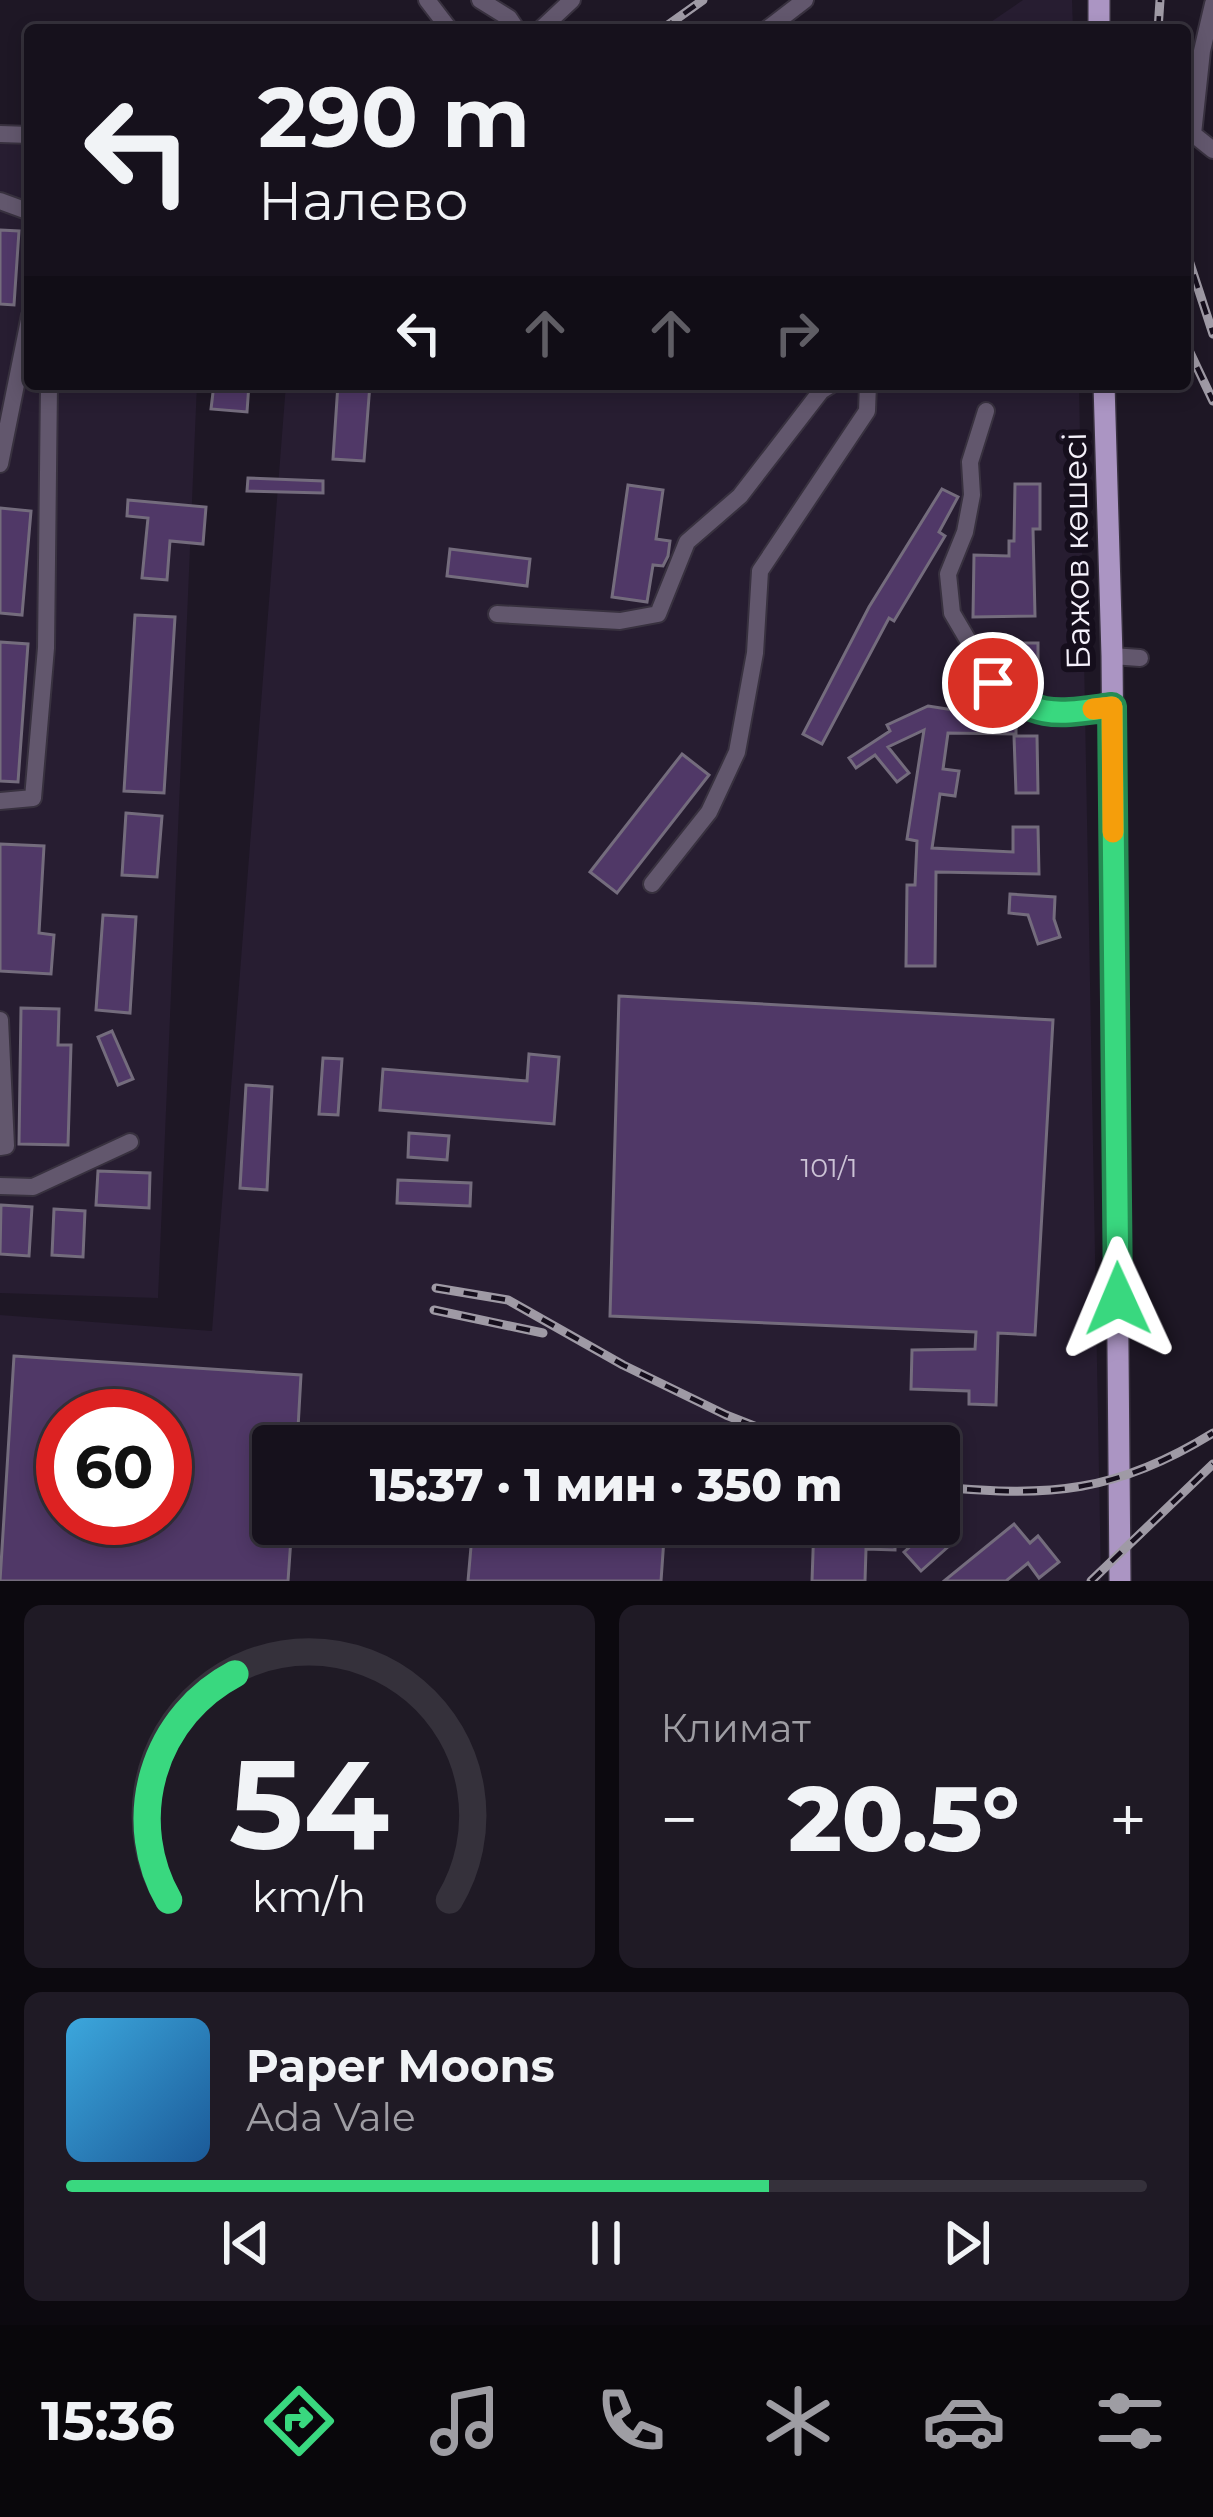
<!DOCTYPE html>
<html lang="ru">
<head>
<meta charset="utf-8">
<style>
  :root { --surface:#16111c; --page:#1f1a25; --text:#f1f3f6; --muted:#9e9da3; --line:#35313b; --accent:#39d87f }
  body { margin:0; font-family:Montserrat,sans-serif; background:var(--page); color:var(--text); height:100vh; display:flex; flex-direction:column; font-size:45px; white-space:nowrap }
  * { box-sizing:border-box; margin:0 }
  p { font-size:39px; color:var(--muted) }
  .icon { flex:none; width:66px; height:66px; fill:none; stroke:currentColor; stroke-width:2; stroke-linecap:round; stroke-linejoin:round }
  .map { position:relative; height:1581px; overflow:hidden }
  .panel { display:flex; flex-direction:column; gap:24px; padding:24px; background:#0c090f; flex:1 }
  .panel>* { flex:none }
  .guide { position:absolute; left:24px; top:24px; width:1167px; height:366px; border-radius:12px; box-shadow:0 6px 18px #0003,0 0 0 3px var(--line); background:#16111c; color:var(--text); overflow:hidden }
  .speed { position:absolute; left:36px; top:1389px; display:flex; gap:24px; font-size:60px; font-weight:700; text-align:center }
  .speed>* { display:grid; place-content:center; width:156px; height:156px; border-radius:50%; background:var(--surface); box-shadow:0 6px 18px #0003,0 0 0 3px var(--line); line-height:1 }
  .speed .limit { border:18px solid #d22; background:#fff; color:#111 }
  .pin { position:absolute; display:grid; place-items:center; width:102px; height:102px; color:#fff; margin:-51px; border:6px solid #fff; border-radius:50%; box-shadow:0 3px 12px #0007 }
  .me { position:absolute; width:132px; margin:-66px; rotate:359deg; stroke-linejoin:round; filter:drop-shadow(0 0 9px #0008) }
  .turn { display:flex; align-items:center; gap:42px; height:252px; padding:0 36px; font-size:54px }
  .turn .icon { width:156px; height:156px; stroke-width:2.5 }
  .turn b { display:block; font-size:84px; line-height:102px }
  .lanes { display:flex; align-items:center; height:114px; padding:0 36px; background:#0003; justify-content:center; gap:60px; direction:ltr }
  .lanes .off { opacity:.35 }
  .big { font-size:90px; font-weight:800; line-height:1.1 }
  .panel .widget { flex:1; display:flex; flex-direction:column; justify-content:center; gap:18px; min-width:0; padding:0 42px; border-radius:18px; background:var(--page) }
  .panel .dial { align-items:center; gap:0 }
  .dial svg { height:312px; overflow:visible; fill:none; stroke:var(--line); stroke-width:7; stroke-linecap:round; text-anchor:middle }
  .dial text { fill:var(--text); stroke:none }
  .song { display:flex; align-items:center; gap:36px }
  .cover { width:144px; height:144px; border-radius:18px; background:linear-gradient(135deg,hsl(200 70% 55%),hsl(210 70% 35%)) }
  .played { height:12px; border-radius:6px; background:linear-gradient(90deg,var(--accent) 65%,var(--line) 65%) }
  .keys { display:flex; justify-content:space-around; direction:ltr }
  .heat { display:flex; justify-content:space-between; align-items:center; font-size:66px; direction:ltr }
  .panel .tiles { flex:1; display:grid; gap:24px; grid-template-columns:1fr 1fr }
  .widget:last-child { grid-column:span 2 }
  .trip { position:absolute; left:252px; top:1425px; width:708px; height:120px; border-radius:12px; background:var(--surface); box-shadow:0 6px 18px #0003,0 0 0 3px var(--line); font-weight:800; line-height:120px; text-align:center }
  .menu { display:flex; height:192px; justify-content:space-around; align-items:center; background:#09070b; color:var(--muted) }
  .menu .icon { width:84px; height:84px }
  .menu .current { color:var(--accent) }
  .menu b { font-size:54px; color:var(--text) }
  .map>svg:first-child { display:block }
  .built { fill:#271d31; fill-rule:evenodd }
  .building { fill:#503867; stroke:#746c7d; stroke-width:3; fill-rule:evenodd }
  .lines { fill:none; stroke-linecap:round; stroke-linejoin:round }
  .minor-casing { stroke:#38313f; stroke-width:20 }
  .major-casing { stroke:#38313f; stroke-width:24 }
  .minor { stroke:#62576d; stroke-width:16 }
  .major { stroke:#ab95c3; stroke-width:21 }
  .rail-casing { stroke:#9f9aa5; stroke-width:9 }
  .rail { stroke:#150e1c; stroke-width:4.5; stroke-dasharray:14; stroke-linecap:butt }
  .route-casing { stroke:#258c53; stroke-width:30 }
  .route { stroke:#39d87f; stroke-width:21 }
  .slow { stroke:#f59e0b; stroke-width:21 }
  .labels { text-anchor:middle; stroke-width:12; stroke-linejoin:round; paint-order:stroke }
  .number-label { font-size:27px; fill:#ccc3d6 }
  .street-label { font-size:33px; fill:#f5f1fb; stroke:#150e1c }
</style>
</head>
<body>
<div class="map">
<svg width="1213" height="1581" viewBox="0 0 1213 1581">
  <rect width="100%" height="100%" fill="#1e1725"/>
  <!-- built -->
  <g class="built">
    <path d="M1023 0H1072L1073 30H979Z"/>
    <path d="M0 143 30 145V384H197L158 1298 0 1293Z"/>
    <path d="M286 384H1079L1101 1581H0V1315L212 1331ZM63 1416H165V1518H63ZM273 1446H939V1524H273Z"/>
  </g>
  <!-- building -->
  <g class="building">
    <path d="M0 230 19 231 14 305 0 304Z"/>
    <path d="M214 384H249L247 412 211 409Z"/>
    <path d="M338 384H370L364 461 333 459Z"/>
    <path d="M248 478 323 481V493L247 491Z"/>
    <path d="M1015 484H1040V529H1033L1035 616 973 617 974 555 1009 556V541H1014Z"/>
    <path d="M628 485 663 490 656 539 670 541 668 556 663 566 653 565 647 602 612 597Z"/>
    <path d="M942 489 958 497 939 532 945 536 894 621 889 618 822 744 803 734 869 607Z"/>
    <path d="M128 500 206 507 203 544 170 541 167 580 142 578 148 518 127 516Z"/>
    <path d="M0 508 31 511 22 615 0 613Z"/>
    <path d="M450 549 530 559 527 586 447 576Z"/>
    <path d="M135 615 175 617 164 793 124 791Z"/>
    <path d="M0 642 28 644 18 782 0 781Z"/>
    <path d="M1014 643H1038V686L1014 684Z"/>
    <path d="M928 706 960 711 959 716 1016 717V734L948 733 943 769 959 771 955 796 940 794 932 848 1013 852V827H1038L1039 874 936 872 935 966H906L907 885H915L917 841 907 839 924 730 888 747 909 773 897 782 875 755 856 768 849 758 890 731 887 725Z"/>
    <path d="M1014 736H1037L1038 793H1016Z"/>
    <path d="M682 754 709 775 617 893 590 872Z"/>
    <path d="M126 813 162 816 157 877 122 875Z"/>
    <path d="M0 844 44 846 39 933 54 935 51 974 0 971Z"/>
    <path d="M1010 894 1055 897 1054 919 1060 937 1038 944 1028 915 1009 913Z"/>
    <path d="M103 915 136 917 130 1013 96 1010Z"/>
    <path d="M619 996 1053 1020 1035 1335 998 1333 996 1405 969 1404V1391L911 1389 912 1350 975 1349 976 1332 610 1316Z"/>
    <path d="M21 1008 59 1009 58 1045H71L68 1145 19 1144Z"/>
    <path d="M112 1031 133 1079 118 1085 98 1037Z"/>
    <path d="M529 1054 559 1057 554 1124 380 1110 383 1069 527 1081Z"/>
    <path d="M323 1058 342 1059 338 1115 319 1114Z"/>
    <path d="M246 1085 272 1087 267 1190 240 1188Z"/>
    <path d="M409 1133 449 1136 447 1160 408 1157Z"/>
    <path d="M98 1171 150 1173 149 1208 96 1205Z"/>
    <path d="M398 1180 471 1183 470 1206 397 1203Z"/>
    <path d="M1 1205 32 1207 29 1256 0 1254Z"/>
    <path d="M54 1209 85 1211 83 1257 52 1255Z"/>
    <path d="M14 1356 301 1375 297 1446H273V1524H292L288 1581H0ZM63 1416H165V1518H63Z"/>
    <path d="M941 1519 958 1538 921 1571 904 1552Z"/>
    <path d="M473 1524H665L661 1581H468Z"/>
    <path d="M814 1524H895V1550L866 1549 865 1581H812Z"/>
    <path d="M1014 1524 1030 1543 1038 1536 1059 1562 1039 1578 1028 1563 1006 1581H944Z"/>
  </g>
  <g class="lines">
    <!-- minor casing -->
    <g class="minor-casing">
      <g id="minor">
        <path d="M427 0 450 30"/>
        <path d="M480 0 509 18 517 30"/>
        <path d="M1213 4 1202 51 1193 134 1213 150"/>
        <path d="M540 30 572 0"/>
        <path d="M766 30 805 0"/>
        <path d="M0 134 30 135"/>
        <path d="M0 201 30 212"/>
        <path d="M986 411 970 462 972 495 965 532 948 574 952 613 993 683 1018 703 1046 715 1112 707"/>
        <path d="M0 464 30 315"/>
        <path d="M497 614 620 621 658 614 687 542 740 496 821 391 832 384"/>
        <path d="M1112 656 1140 658"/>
        <path d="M0 801 33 798 46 648 49 384"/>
        <path d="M652 884 709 812 737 752 755 653 760 571 867 411 868 384"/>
        <path d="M0 1020 6 1146 0 1147"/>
        <path d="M0 1186 33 1187 130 1142"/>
      </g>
    </g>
    <!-- major casing -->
    <g class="major-casing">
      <g id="major">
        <path d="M1099 0V30"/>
        <path d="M1104 384 1112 656 1120 1581"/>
      </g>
    </g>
    <!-- minor -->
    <use href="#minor" class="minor"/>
    <!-- major -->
    <use href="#major" class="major"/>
    <!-- rail casing -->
    <g class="rail-casing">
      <g id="rail">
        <path d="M661 30 703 0"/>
        <path d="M1158 30 1160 0"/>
        <path d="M1185 248 1213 334"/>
        <path d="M1185 342 1213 401"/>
        <path d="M436 1288 508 1300 623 1365 726 1415 805 1446"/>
        <path d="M434 1310 543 1333"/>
        <path d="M939 1487C1050 1497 1116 1493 1213 1433"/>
        <path d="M1091 1581 1213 1464"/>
      </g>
    </g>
    <!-- rail -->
    <use href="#rail" class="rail"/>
  </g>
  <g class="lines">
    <!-- route casing -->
    <g class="route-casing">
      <path id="route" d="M993 683C1038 720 1057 714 1112 707L1118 1299"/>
    </g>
    <!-- route -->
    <use href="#route" class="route"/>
    <!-- slow -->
    <path class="slow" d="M1093 709 1112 707 1113 832"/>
  </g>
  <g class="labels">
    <!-- number labels -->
    <g class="number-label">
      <text x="829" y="1177">101/1</text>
    </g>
    <!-- street labels -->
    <g class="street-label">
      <text transform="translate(1076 551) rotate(-91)" y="12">Бажов көшесі</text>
    </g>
  </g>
</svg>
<div class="speed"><div class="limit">60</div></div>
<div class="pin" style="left:993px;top:683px;background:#d93025"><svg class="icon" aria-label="arrive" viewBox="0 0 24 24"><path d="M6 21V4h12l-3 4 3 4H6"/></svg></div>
<svg class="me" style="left:1118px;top:1299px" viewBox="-20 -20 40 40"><path d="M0-17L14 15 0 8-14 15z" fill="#39d87f" stroke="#fff" stroke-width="4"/></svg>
<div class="trip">15:37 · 1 мин · 350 m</div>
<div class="guide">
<div class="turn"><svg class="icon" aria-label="left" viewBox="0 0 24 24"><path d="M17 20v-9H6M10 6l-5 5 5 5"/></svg><div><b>290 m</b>Налево</div></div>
<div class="lanes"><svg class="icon" aria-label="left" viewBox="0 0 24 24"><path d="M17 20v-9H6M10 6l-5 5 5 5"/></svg><svg class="icon off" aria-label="ahead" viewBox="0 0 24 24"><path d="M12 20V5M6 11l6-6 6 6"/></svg><svg class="icon off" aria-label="ahead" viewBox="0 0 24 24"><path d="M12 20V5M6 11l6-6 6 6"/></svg><svg class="icon off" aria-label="right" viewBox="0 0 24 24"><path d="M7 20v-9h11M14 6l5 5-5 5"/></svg></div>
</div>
</div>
<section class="panel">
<div class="tiles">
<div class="widget dial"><svg viewBox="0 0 100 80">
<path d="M14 69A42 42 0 1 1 86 69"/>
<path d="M14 69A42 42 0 0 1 31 11" stroke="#39d87f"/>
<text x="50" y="56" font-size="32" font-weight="700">54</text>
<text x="50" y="72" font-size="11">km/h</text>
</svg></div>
<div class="widget"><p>Климат</p>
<div class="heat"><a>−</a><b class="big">20.5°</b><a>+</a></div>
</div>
<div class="widget">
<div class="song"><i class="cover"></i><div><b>Paper Moons</b><p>Ada Vale</p></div></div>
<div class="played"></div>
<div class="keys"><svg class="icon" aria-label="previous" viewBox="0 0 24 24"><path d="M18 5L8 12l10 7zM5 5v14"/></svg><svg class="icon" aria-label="pause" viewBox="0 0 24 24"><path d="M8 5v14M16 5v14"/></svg><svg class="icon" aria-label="next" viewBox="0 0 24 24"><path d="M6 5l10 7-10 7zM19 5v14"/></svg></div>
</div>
</div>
</section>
<nav class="menu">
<b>15:36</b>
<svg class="icon current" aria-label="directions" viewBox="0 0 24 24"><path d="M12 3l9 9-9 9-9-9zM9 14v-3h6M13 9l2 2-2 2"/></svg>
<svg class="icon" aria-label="music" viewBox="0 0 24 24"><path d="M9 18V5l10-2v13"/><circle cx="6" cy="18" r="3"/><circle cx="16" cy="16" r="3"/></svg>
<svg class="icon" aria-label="phone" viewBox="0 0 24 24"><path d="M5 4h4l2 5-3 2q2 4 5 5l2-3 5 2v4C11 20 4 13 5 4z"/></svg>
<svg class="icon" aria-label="climate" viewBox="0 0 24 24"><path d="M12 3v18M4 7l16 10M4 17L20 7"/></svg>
<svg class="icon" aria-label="car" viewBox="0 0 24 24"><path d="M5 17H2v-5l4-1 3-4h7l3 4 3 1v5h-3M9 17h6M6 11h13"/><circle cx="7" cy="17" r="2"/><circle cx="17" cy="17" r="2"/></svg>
<svg class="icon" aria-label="filters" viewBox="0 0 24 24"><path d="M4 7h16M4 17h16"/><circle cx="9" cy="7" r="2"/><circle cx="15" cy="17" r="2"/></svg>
</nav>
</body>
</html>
